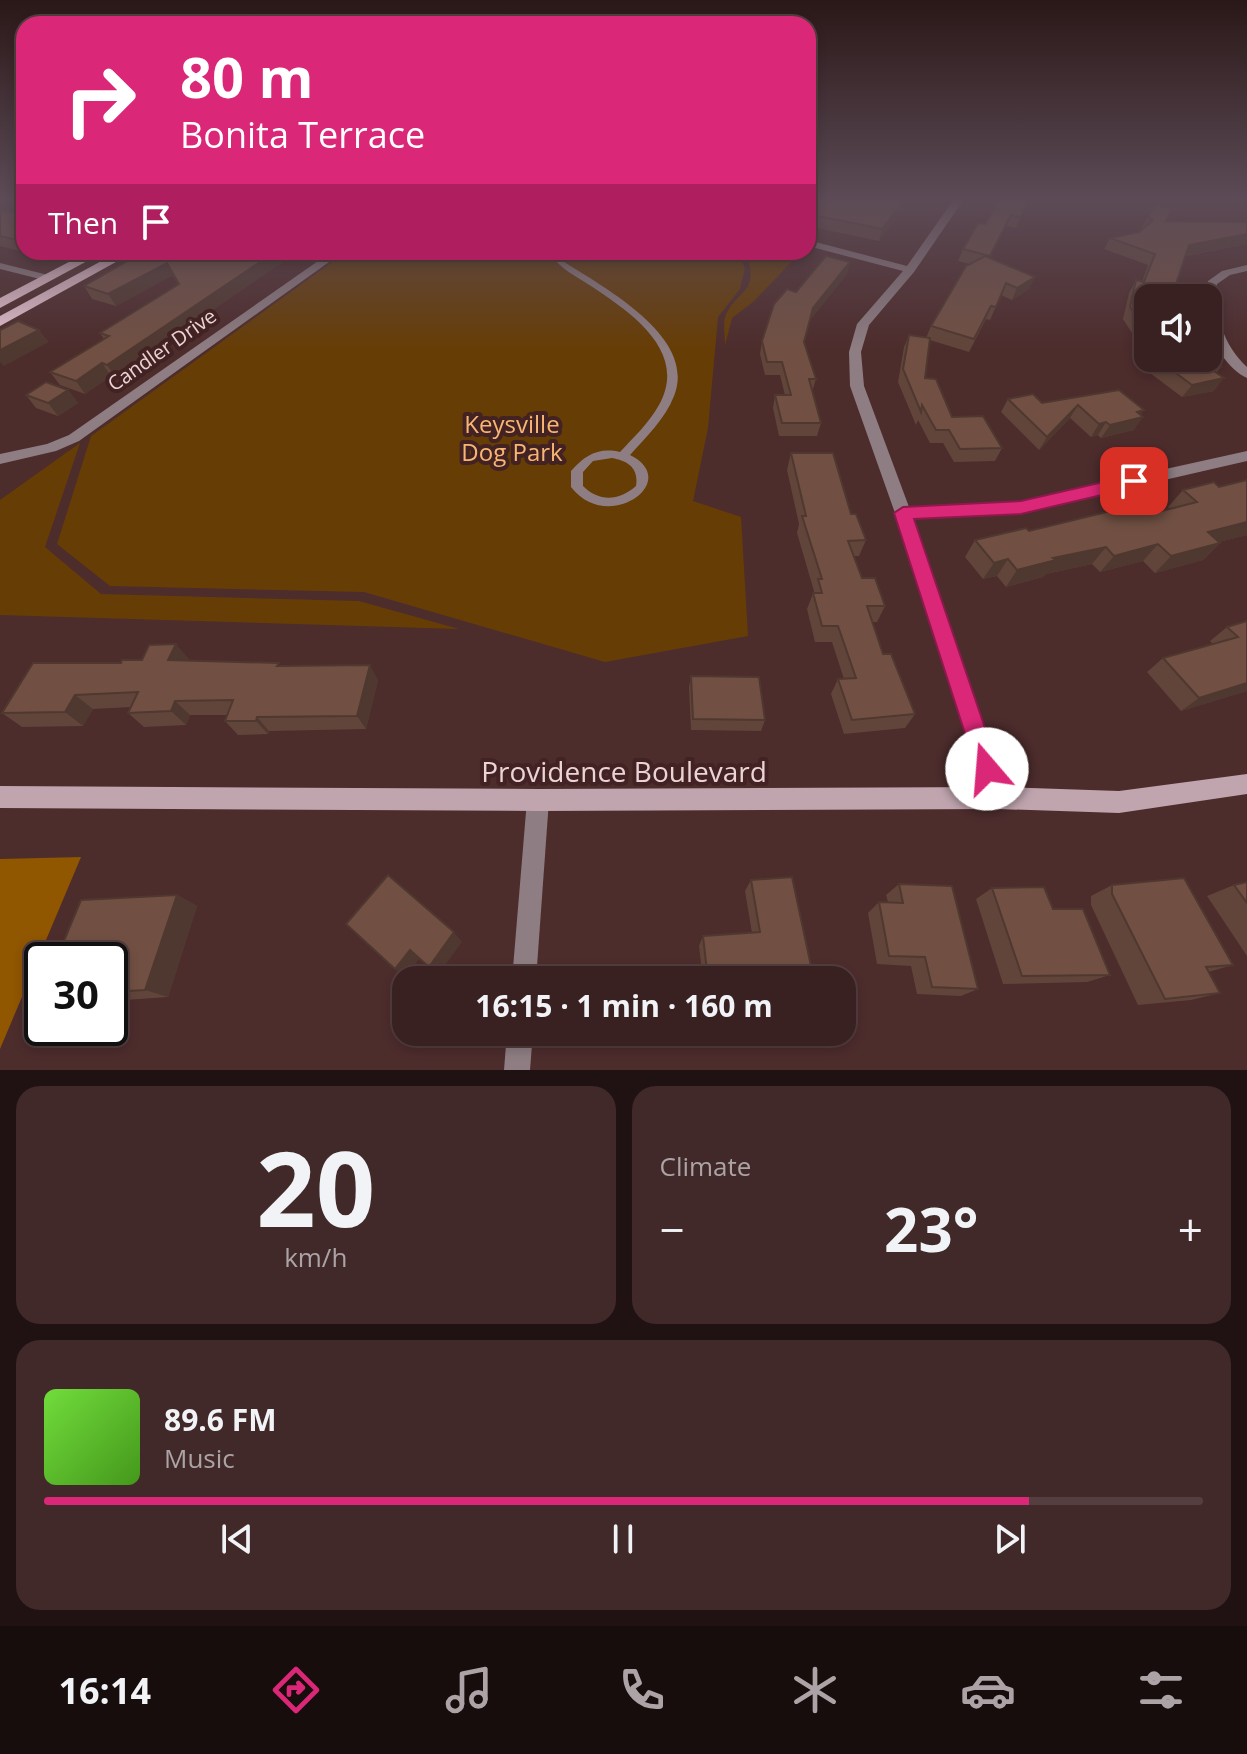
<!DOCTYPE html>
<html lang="en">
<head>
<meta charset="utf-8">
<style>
  :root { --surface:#3a2121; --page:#41292a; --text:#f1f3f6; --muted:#aba3a5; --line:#543e3f; --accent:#db2777 }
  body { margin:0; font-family:"Open Sans",sans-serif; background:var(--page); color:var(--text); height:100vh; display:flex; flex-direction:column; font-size:30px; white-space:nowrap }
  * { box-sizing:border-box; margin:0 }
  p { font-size:26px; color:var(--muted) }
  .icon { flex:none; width:44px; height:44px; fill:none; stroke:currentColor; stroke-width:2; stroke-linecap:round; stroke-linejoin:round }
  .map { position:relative; height:1070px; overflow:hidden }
  .drawer { display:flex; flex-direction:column; gap:16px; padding:16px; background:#201212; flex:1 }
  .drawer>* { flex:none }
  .guide { position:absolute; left:16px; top:16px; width:800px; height:244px; border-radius:24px; box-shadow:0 4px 12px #0003,0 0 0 2px var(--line); background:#db2777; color:#fff; overflow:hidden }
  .tools { position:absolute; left:1134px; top:284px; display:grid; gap:16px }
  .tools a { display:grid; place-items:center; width:88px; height:88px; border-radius:16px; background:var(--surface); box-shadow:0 4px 12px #0003,0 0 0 2px var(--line); font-size:40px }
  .speed { position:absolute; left:24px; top:942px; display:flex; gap:16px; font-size:40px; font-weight:700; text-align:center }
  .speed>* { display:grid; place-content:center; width:104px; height:104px; border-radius:50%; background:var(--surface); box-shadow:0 4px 12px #0003,0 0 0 2px var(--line); line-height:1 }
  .speed .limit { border:4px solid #111; border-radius:12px; background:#fff; color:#111 }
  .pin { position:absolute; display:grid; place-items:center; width:68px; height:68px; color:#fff; margin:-34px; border-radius:16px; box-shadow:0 4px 12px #0006 }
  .me { position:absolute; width:88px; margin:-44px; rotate:342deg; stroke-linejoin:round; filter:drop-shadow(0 0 6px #0008) }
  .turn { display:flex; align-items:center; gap:28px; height:168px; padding:0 32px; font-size:36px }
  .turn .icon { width:104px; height:104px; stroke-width:2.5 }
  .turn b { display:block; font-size:56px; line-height:68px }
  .then { display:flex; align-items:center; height:76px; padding:0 32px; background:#0003; gap:16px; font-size:30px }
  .big { font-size:60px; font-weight:700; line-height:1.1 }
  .drawer .tile { flex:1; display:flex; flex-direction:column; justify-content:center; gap:12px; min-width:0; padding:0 28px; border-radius:24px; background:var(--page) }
  .drawer .dial { align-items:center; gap:0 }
  .dial b { font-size:104px; line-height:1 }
  .song { display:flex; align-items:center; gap:24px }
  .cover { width:96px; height:96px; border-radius:12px; background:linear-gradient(135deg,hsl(100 70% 55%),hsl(100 70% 35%)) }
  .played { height:8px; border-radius:4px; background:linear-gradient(90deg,var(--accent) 85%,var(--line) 85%) }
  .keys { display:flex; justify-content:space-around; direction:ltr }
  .heat { display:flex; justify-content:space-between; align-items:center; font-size:44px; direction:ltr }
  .drawer .tiles { flex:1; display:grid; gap:16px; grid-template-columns:1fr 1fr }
  .tile:last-child { grid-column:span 2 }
  .trip { position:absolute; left:392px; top:966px; width:464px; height:80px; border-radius:24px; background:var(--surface); box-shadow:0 4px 12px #0003,0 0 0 2px var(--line); font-weight:700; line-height:80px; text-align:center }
  .menu { display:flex; height:128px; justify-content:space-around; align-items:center; background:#170d0d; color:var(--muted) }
  .menu .icon { width:56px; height:56px }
  .menu .current { color:var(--accent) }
  .menu b { font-size:36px; color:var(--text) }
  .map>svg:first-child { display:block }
  .green { fill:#673d06 }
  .forest { fill:#905600 }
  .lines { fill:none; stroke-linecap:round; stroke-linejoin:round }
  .lane { fill:#8e7e83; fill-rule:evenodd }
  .street { fill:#8e7e83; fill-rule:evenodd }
  .secondary { fill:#c0a5af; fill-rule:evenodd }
  .primary { fill:#e6c4d0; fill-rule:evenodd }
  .wall { fill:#61453a }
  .shaded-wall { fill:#4f382f }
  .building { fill:#715043; stroke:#4f382f; stroke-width:2 }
  .route { fill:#db2777; stroke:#8e194d; stroke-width:2 }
  .labels { text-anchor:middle; stroke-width:8; stroke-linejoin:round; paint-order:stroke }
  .far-street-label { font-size:20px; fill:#ead4d4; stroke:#422223 }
  .park-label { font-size:24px; fill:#f8b672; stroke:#422223 }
  .near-street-label { font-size:28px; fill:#ead4d4; stroke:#422223 }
</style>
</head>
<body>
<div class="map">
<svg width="1247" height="1070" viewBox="0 0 1247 1070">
  <rect width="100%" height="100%" fill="#4d2c2c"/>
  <!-- green -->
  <g class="green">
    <path d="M346 252H738L745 268 740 289 718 317 708 428 693 501 741 517 748 636 605 662 364 592 110 586 57 544 91 436Z"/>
    <path d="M745 252H801L753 302 732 318 725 345C725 337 723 325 725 317 736 289 762 294 745 252Z"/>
    <path d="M80 443 45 547 101 594 359 601 459 629 0 615V500Z"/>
  </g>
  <!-- forest -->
  <path class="forest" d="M81 857 0 1049V859Z"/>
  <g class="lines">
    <!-- lane -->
    <path class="lane" d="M549 252H557L561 260C601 286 698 336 674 396 665 419 646 437 630 455 683 481 608 535 571 487V471C585 455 599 447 620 452 634 437 649 423 659 405 689 351 630 312 591 286 576 276 558 268 549 252ZM612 458C628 461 639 468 636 486 619 501 599 502 583 486V472L593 461Z"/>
    <!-- street -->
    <g class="street">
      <path d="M954 199H964L914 272 869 325 861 352 864 386 909 507 1021 501 1247 451V461L1021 513 913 518 1008 798 1005 806 997 809 989 806 986 798 895 513 850 386 849 352 857 324 903 271 808 246V240L907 266Z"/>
      <path d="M331 252H343L79 441 56 451 0 464V454L47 444 69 435Z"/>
      <path d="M0 263 52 276 53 278 48 281 0 269Z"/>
      <path d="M1247 265V271L1230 275 1217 284C1215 317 1223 344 1247 367V378C1229 370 1212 344 1208 325 1207 316 1208 307 1208 298L1205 297 1208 281 1222 271Z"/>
      <path d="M538 789 546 792 549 800 536 980H512L527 800 530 792Z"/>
      <path d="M507 1032H533L530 1070H504Z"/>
    </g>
    <!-- secondary -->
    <path class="secondary" d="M1247 774V794L1119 813 997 809 538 811 0 808V786L538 789 997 787 1119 791Z"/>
    <!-- primary -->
    <g class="primary">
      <path d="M88 252H104L0 308V298Z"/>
      <path d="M118 252H134L0 326V316Z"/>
    </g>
  </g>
  <!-- wall -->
  <g class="wall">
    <path d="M808 199 907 204 879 241 808 226Z"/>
    <path d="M995 199H1029L1016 228 1006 226 990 258 1029 289 1012 300 1001 295 990 320 986 319 969 352 930 340 925 378 952 417 1002 448 995 461 954 462 943 443H930L918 420 916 425 898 382 904 347 909 335 926 338 931 326 969 264 958 261 963 249 985 224 996 204 994 203Z"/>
    <path d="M1155 205 1166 221 1247 222V244L1185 256 1148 298V358H1208L1221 367 1216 373 1214 391 1182 397 1150 373 1154 367 1123 319 1129 293 1136 280 1142 282 1148 265 1104 249 1110 238 1139 232 1142 230 1141 229Z"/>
    <path d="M0 209 24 215V252L0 246Z"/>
    <path d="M25 252H59L48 258Z"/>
    <path d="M244 252H304L289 262 284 261 115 377 111 376 85 394 60 385 50 372 104 339 100 333 178 284 173 275 116 306 92 299 84 286 235 257Z"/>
    <path d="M847 274 810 320 804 343 816 379 812 392 821 423 817 436H779L773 408 775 395H785L780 375H765L760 354 762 341 796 292Z"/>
    <path d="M68 390 78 403 58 416 36 408 26 395Z"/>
    <path d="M1119 390 1141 415 1134 430 1101 438 1098 435 1091 437 1070 418 1039 450 1001 412 1008 399 1042 403Z"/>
    <path d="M791 453 851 514 866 540 859 556H854L862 578 885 606 877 622H872L883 654 915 714 905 728 844 734 831 694 838 679H844L832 642H815L807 609 814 591 797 533 799 524 787 470Z"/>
    <path d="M1247 480V535L1219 542 1220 543 1203 560 1155 573 1143 561 1100 572 1092 564 1046 574 1043 577 1006 587 997 576 983 579 965 557 975 540 1158 512 1170 509 1168 507 1183 490 1219 487Z"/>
    <path d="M1247 621V691L1181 711 1147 672 1163 658 1213 644 1210 641 1227 627Z"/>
    <path d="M189 659 188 661 281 666 378 680 366 729 269 731 268 734 238 735 225 721 228 715H190L186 725 144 727 128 713 131 707 93 709 83 726 22 727 2 713 121 663Z"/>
    <path d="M691 676 765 720 761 731 691 730 689 687Z"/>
    <path d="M751 880 814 980H703L699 946 703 936 752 933 745 891Z"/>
    <path d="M1247 882V956L1207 896 1234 885Z"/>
    <path d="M899 884 978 989 961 996 917 994 911 966 877 964 868 913 879 902H888L886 895Z"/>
    <path d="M1112 885 1233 965 1208 972 1220 993 1191 1000 1138 1005 1091 905V896Z"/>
    <path d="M992 888 1053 909 1110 975 1087 982 1003 984 976 899Z"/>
    <path d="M177 895 197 906 168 997 110 1001V960Z"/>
  </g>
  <!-- shaded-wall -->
  <g class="shaded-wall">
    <path d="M905 199H908L907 204 879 241 882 229Z"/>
    <path d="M1247 234V244L1181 256 1189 245Z"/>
    <path d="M44 252H59L48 258Z"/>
    <path d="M275 252H281L284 261 115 377 107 365Z"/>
    <path d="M286 252H304L289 262Z"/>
    <path d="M850 262 847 274 810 320 813 308Z"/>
    <path d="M167 263 173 275 116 306 108 294Z"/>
    <path d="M1035 277 1029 289 1012 300 1017 288Z"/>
    <path d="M39 330 49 342 4 366 0 362V350Z"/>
    <path d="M102 363 111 376 85 394 76 381Z"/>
    <path d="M1224 378 1214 391 1182 397 1192 385Z"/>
    <path d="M68 390 78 403 58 416 48 403Z"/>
    <path d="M1078 405 1070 418 1039 450 1047 437Z"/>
    <path d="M1144 410 1138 418 1143 417 1134 430 1101 438 1110 425 1137 412Z"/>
    <path d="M1106 422 1098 435 1091 437 1099 424Z"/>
    <path d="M1247 522V535L1192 549 1208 532Z"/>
    <path d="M1220 543 1203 560 1155 573 1171 556Z"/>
    <path d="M1158 544 1143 561 1100 572 1114 556Z"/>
    <path d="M1106 547 1092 564 1046 574 1043 577 1006 587 1017 570 1053 558Z"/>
    <path d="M1008 559 997 576 983 579 994 563Z"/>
    <path d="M176 644 189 659 182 675 168 660Z"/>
    <path d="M370 665 378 680 366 729 357 716Z"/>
    <path d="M1247 683V691L1181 711 1199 698Z"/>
    <path d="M75 695 93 709 83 726 65 712Z"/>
    <path d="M175 701 190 715 186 725 171 711Z"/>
    <path d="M257 717 269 731 268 734 256 721Z"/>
    <path d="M177 895 197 906 168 997 145 990Z"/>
    <path d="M454 932 462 942 438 975 429 967Z"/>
    <path d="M410 950 420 958 405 977 395 969Z"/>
  </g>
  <!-- building -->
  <g class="building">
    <path d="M808 199H905L882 229 808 214Z"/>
    <path d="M999 199H1029L1021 217 1011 215 990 256 963 249 978 223 985 224Z"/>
    <path d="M1155 205 1172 209 1166 221 1247 222V234L1189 245 1177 281 1174 298H1148V333L1130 307 1136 280 1144 282 1155 254 1110 238 1139 232 1153 220 1148 217Z"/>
    <path d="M0 209 24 215V242L0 236Z"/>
    <path d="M143 252H208L235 257 244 252H275L107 365 102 363 76 381 50 372 109 336 100 333 179 284 167 263 108 294 84 286Z"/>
    <path d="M826 256 850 262 813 308 804 342 816 379H809L821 423H782L775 395H791L782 362H767L762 341 774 304 787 289 796 292Z"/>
    <path d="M985 256 1035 277 1017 288 1006 283 996 307 991 306 974 339 931 326 966 266Z"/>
    <path d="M18 321 39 330 0 350V330Z"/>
    <path d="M909 335 930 338 925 378 936 379 952 417 983 416 1002 448 960 449 949 430H936L922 405 921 412 903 369Z"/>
    <path d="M1165 358H1208L1221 367 1211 369 1224 378 1192 385 1158 360Z"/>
    <path d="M46 382 68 390 48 403 26 395Z"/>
    <path d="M1119 390 1144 410 1137 412 1143 417 1110 425 1106 422 1099 424 1078 405 1047 437 1008 399 1033 394 1042 403Z"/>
    <path d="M791 453H833L851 514H856L866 540 848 541 862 578H875L885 606H867L883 654H891L915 714 852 720 838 679 856 678 838 626H822L813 593H822L818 579H822L802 516H806Z"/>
    <path d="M1247 480V522L1208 532 1220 543 1171 556 1158 544 1114 556 1106 547 1053 558 1056 560 1017 570 1008 559 994 563 975 540 1026 528 1029 531 1148 502 1158 512 1197 502 1183 490 1214 482 1219 487Z"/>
    <path d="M1247 621V683L1199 698 1163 658 1238 637 1227 627Z"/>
    <path d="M176 644 168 660 279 663 277 666 370 665 357 716 257 717 256 721H225L233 700 175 701 171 711 128 713 138 692 75 695 65 712 2 713 33 663H121L122 660H142L149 645Z"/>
    <path d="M691 676 759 677 765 720 693 719Z"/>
    <path d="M388 875 454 932 429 967 410 950 395 969 346 924Z"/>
    <path d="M792 877 814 980H708L703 936 760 932 751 880Z"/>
    <path d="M1184 878 1233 965 1206 967 1220 993 1165 999 1112 894V885Z"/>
    <path d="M1247 882V903L1234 885Z"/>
    <path d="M899 884 952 886 978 989 932 987 925 957 889 956 879 902 903 903Z"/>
    <path d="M1044 887 1053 909H1083L1110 975 1022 976 992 888Z"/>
    <path d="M177 895 145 990 110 992V960H56L81 900Z"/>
  </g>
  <!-- sky -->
  <linearGradient id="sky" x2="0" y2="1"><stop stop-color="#2a1818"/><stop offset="0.57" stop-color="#5c4b56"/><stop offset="1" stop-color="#5c4b56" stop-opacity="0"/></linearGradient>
  <rect width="1247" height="349" fill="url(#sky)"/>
  <!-- route -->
  <path class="route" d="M1134 475 1140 477 1143 481 1140 486 1021 514 914 519 999 769 996 777 987 781 979 777 894 513 903 507 1021 501Z"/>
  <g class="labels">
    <!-- far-street labels -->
    <g class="far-street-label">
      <text transform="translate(162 350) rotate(-35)" y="7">Candler Drive</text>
    </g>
    <!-- park labels -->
    <g class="park-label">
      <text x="512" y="433">Keysville<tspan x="512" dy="28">Dog Park</tspan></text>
    </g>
    <!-- near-street labels -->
    <g class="near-street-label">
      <text x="624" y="782">Providence Boulevard</text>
    </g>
  </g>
</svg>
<div class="tools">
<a><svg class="icon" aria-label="sound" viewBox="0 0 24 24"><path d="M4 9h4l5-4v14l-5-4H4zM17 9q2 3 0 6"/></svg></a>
</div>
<div class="speed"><div class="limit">30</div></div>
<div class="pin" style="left:1134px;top:481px;background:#d93025"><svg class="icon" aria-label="arrive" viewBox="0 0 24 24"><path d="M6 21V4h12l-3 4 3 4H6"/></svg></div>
<svg class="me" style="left:987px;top:769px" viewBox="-20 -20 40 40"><circle r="19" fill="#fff"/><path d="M0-13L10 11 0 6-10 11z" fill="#db2777"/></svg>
<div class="trip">16:15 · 1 min · 160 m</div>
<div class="guide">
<div class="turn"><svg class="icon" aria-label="right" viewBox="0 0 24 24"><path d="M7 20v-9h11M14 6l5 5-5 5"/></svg><div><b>80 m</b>Bonita Terrace</div></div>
<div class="then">Then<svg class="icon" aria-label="arrive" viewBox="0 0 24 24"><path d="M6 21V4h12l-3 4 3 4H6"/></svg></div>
</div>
</div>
<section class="drawer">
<div class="tiles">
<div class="tile dial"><b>20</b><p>km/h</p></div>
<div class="tile"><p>Climate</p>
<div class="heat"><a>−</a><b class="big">23°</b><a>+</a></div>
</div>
<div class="tile">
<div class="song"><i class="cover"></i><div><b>89.6 FM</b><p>Music</p></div></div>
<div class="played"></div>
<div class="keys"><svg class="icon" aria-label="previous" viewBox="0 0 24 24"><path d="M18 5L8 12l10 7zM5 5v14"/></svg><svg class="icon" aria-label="pause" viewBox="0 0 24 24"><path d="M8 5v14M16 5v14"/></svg><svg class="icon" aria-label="next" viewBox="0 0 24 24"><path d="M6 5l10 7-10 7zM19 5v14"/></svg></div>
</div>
</div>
</section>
<nav class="menu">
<b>16:14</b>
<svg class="icon current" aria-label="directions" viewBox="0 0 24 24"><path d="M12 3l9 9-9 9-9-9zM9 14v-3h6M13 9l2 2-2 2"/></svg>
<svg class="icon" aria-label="music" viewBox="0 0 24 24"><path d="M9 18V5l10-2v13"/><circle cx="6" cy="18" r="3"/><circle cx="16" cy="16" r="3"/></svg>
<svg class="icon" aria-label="phone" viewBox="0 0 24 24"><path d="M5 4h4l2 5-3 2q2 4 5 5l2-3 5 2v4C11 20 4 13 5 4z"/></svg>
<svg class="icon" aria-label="climate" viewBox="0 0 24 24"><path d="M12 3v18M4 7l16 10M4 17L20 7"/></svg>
<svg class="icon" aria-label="car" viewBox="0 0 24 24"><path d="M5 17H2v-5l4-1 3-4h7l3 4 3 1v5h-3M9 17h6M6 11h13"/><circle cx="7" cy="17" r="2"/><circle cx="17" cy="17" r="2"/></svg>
<svg class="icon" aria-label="filters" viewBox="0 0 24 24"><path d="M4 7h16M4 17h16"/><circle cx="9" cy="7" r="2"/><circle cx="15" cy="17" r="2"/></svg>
</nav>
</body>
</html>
